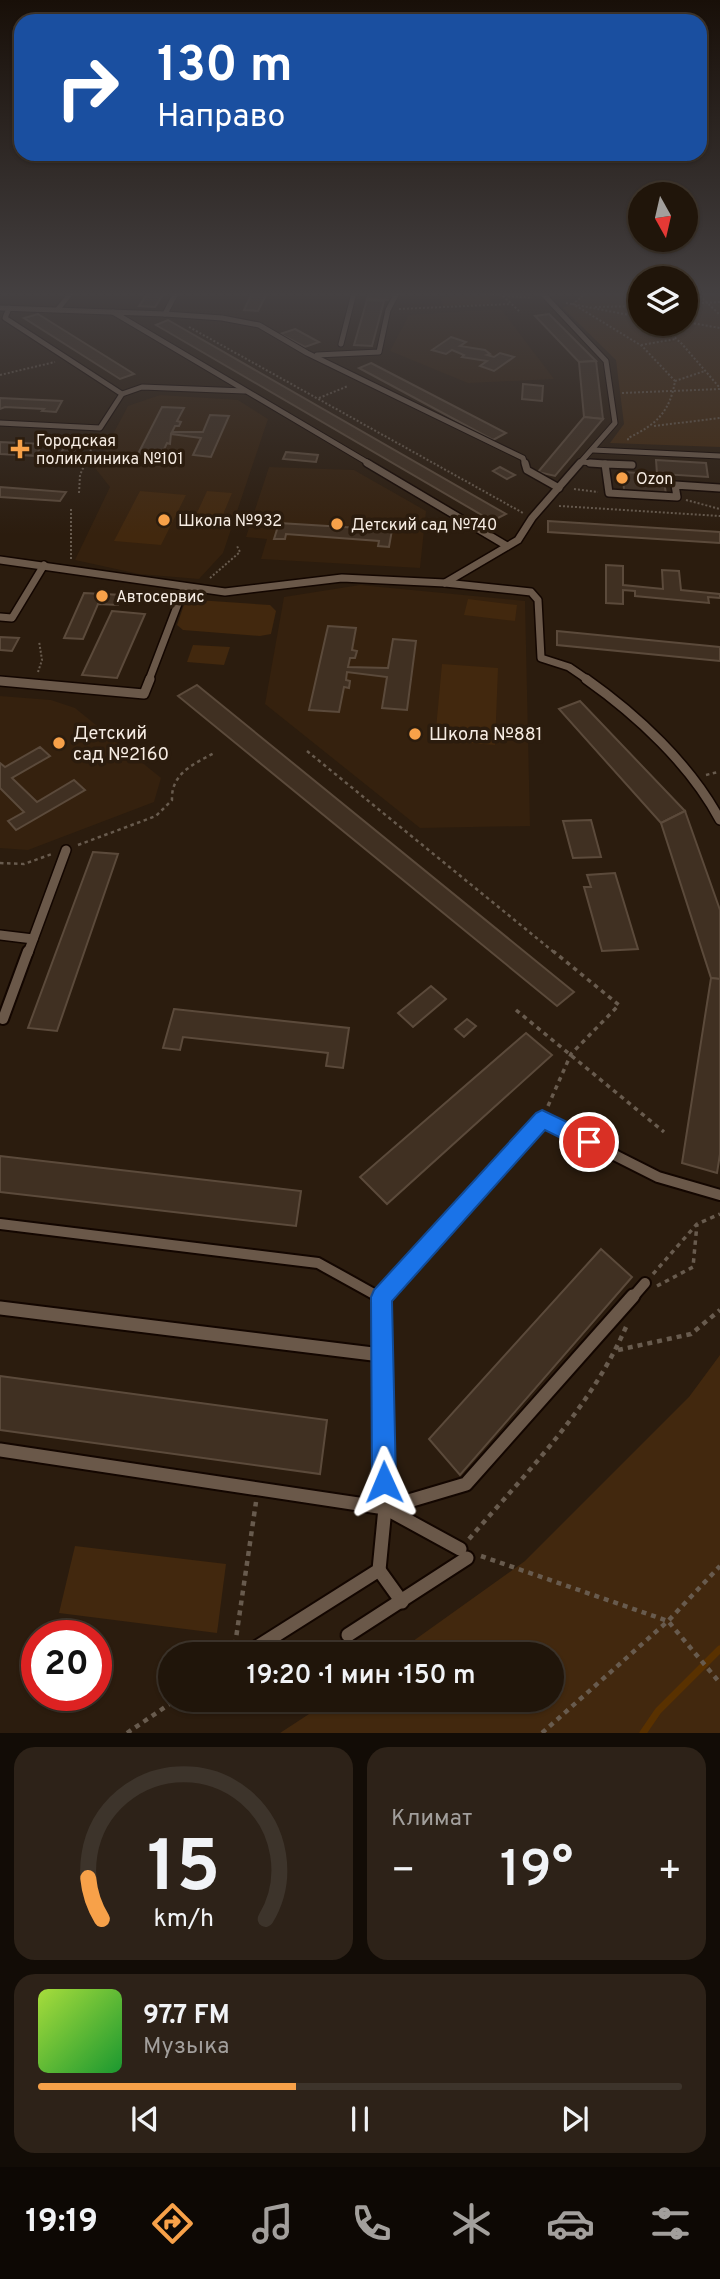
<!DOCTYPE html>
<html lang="ru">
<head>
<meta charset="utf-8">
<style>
  :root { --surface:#20150a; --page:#2d2218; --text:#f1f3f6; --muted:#a29f9c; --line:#3d342b; --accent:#f7a149 }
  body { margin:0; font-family:Overpass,sans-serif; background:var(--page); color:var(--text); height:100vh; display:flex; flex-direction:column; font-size:26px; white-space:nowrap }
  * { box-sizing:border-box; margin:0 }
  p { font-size:23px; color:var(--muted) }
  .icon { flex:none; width:38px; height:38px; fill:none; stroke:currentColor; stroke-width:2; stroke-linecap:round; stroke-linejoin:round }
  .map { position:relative; height:1733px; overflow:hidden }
  .drawer { display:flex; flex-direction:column; gap:14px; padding:14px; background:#120c06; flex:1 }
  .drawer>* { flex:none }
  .hud { position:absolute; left:14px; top:14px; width:693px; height:147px; border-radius:21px; box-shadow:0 2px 5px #0004,0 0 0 2px var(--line); background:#1a4fa0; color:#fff; overflow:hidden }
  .needle { width:46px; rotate:172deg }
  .controls { position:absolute; left:628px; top:182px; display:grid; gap:14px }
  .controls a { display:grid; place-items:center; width:70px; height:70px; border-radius:50%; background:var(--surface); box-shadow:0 2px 5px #0004,0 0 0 2px var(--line); font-size:35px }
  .speed { position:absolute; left:21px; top:1620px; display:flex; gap:14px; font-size:35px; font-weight:700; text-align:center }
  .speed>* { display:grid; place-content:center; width:91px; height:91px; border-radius:50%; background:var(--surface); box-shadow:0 2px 5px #0004,0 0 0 2px var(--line); line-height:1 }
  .speed .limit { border:10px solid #d22; background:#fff; color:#111 }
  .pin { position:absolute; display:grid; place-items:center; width:60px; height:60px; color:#fff; margin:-30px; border:4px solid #fff; border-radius:50%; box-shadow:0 2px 7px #0007 }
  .me { position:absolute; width:77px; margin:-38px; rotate:359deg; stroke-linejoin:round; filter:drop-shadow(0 0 5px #0008) }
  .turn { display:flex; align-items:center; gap:24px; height:147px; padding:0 28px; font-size:32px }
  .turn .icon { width:91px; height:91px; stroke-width:2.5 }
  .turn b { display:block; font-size:49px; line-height:60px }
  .big { font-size:52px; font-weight:600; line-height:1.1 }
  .drawer .tile { flex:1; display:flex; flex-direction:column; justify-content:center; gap:10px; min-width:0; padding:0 24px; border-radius:21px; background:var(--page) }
  .drawer .dial { align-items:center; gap:0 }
  .dial svg { height:182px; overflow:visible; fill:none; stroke:var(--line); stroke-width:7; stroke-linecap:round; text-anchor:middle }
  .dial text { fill:var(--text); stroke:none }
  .song { display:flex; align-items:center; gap:21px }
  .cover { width:84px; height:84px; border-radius:10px; background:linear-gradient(135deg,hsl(80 70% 55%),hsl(130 70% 35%)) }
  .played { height:7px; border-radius:4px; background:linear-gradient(90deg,var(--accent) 40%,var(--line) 40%) }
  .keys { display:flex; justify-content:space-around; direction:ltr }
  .heat { display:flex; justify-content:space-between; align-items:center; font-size:38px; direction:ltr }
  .drawer .tiles { flex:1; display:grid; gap:14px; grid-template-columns:1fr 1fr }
  .tile:last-child { grid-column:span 2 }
  .trip { position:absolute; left:158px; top:1642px; width:406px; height:70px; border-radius:35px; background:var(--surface); box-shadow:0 2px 5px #0004,0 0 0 2px var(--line); font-weight:600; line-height:70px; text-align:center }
  .tab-bar { display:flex; height:112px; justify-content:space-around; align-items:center; background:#0d0804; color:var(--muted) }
  .tab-bar .icon { width:49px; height:49px }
  .tab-bar .current { color:var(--accent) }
  .tab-bar b { font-size:32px; color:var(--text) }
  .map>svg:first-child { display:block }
  .built { fill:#35210e }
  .green { fill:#42280e }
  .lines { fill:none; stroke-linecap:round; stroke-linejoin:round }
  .stream { stroke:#593100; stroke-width:7 }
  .building { fill:#403022; stroke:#5b4a3b; stroke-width:2 }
  .service-far4-casing { stroke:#130600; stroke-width:7 }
  .service-far3-casing { stroke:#130600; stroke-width:10 }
  .service-far2-casing { stroke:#130600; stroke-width:12 }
  .service-far1-casing { stroke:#130600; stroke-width:14 }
  .service-casing { stroke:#130600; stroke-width:17 }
  .path-far3 { stroke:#685b4e; stroke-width:2; stroke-dasharray:2 2; stroke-linecap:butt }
  .path-far2 { stroke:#685b4e; stroke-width:2.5; stroke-dasharray:3.5 3.5; stroke-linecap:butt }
  .path-far1 { stroke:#685b4e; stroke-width:3.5; stroke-dasharray:4.5 4.5; stroke-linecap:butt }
  .path { stroke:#685b4e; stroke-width:4.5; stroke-dasharray:5 5; stroke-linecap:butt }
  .service-far4 { stroke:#6a5849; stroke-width:5 }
  .service-far3 { stroke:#6a5849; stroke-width:7 }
  .service-far2 { stroke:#6a5849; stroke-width:9 }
  .service-far1 { stroke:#6a5849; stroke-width:10 }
  .service { stroke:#6a5849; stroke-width:13 }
  .route { fill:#1a73e8; stroke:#114b97; stroke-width:2 }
  .poi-dot { fill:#f7a149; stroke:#2b1c0e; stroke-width:2.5 }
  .labels { text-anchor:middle; stroke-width:7; stroke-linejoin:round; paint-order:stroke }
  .far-poi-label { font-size:16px; fill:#f6ece3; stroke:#2b1c0e; text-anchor:start }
  .poi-label { font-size:18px; fill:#f6ece3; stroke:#2b1c0e; text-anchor:start }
</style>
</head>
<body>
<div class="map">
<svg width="720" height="1733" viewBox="0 0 720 1733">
  <rect width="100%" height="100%" fill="#2b1c0e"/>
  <!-- built -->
  <g class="built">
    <path d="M501 309 554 379 468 383 390 351 409 315Z"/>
    <path d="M160 395 238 400 268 419 223 553 199 579 139 574 75 560 110 487 95 468 128 406Z"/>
    <path d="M269 467 354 470 426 511 420 568 261 559 267 539 246 537Z"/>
    <path d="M360 585 525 601 530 826 420 828 265 704 284 597Z"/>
    <path d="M0 696 51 700 75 708 161 778 154 802 28 850 0 848Z"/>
  </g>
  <!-- green -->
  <g class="green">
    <path d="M578 293H640V324H686V293H720V447L610 443 624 424 616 360 563 308 579 299Z"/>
    <path d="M488 294 492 304 443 306 440 297Z"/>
    <path d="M140 491 186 495 161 545 114 541Z"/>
    <path d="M207 491 232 493 222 517 196 515Z"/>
    <path d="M468 599 517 605 515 621 464 615Z"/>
    <path d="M197 600 270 605 276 611 271 634 260 636 183 630 177 625 185 602Z"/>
    <path d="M193 645 230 647 224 665 187 662Z"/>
    <path d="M442 664 498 668 495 745 435 740Z"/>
    <path d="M720 1355V1733H280L332 1699H551V1654H395L525 1561 689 1397Z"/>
    <path d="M75 1546 226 1564 217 1633 59 1613Z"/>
  </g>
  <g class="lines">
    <!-- stream -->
    <path class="stream" d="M643 1733 658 1711 720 1649"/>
  </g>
  <!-- building -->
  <g class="building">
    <path d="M148 293H164L155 307 139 306Z"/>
    <path d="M252 293H267L258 311 244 310Z"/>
    <path d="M370 293H394L391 300 367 299Z"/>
    <path d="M367 300 384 301 372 346 354 345Z"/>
    <path d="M38 314 134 374 120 379 24 318Z"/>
    <path d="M549 314 596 361 579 362 535 316Z"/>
    <path d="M168 320 506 514 492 521 156 325Z"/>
    <path d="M295 329 319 342 305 347 280 334Z"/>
    <path d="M451 337 466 342 460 346 485 350 490 354 487 355 494 357 500 353 514 357 494 371 480 366 487 361 462 357 464 355 452 350 446 354 432 350Z"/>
    <path d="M596 361 603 419 584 417 579 362Z"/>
    <path d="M371 363 506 433 493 440 359 368Z"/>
    <path d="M523 384 543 386 542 401 522 399Z"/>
    <path d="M0 398 62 401 56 412 42 411 44 409 5 407 0 409Z"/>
    <path d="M162 407 184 408 177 421 181 422 179 426H175L172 432H203L210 415 229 416 211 457 193 455 201 438 171 434 170 444 167 443 160 458 137 456Z"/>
    <path d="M584 417 603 419 555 476 538 472Z"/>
    <path d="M0 442 42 444 36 456 0 454Z"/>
    <path d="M67 444 78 445 71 455 60 454Z"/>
    <path d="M286 452 318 455 316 462 283 459Z"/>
    <path d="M656 460 706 463 708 477 663 474 666 494 624 491 623 472 657 474Z"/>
    <path d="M500 467 515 475 507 479 493 471Z"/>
    <path d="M0 487 66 492 60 501 0 497Z"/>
    <path d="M548 521 720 532V543L548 532Z"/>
    <path d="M279 523 392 530 389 547 378 546 379 541 286 534 285 539H274Z"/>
    <path d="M606 565 623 566V585L663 589 662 570 679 571 681 590 720 594V598L708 597 709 603 635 596V591L623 590V604L606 603Z"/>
    <path d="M84 593 122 595 118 605 98 604 83 639 64 638Z"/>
    <path d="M112 611 145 614 117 678 82 675Z"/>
    <path d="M328 626 356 628 352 650 357 651 355 658H350L348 667 388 668 393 639 416 641 407 710 382 708 387 677 347 672 346 680 350 681 349 688 344 687 339 712 309 710Z"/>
    <path d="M557 631 720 647V661L557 645Z"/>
    <path d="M0 637 19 638 12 651 0 650Z"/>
    <path d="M197 685 574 992 557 1006 178 696Z"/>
    <path d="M580 701 685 811 661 823 559 709Z"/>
    <path d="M40 747 50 756 12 778 37 802 74 780 85 790 16 830 8 821 24 812 0 788V763L5 767Z"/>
    <path d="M685 811 720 910V979L711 978 661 823Z"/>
    <path d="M591 820 601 857 573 858 563 821Z"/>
    <path d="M93 852 118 854 57 1031 28 1028Z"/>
    <path d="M615 873 638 949 602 951 584 887H591L587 875Z"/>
    <path d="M711 978 720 979V1154L717 1173 682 1163Z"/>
    <path d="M431 986 446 999 413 1027 398 1013Z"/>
    <path d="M174 1009 349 1028 343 1068 326 1066 328 1053 183 1037 180 1050 163 1048Z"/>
    <path d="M467 1019 476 1026 464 1037 455 1029Z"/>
    <path d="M526 1033 552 1055 387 1204 360 1177Z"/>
    <path d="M0 1156 301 1191 296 1226 0 1192Z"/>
    <path d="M601 1249 632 1277 460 1475 429 1439Z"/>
    <path d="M0 1376 327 1420 320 1474 0 1430Z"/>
  </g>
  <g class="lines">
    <!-- service-far4 casing -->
    <g class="service-far4-casing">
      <g id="service-far4">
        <path d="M542 293 606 361 615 423 579 464"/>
        <path d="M0 308 165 314 222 318 259 325 307 353 523 458 525 464"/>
        <path d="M9 308 5 318 122 394"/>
        <path d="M58 309 71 293"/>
        <path d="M113 312 370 464"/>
        <path d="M165 314 176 293"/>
        <path d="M341 344 354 293"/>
        <path d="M317 355 379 352 388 310 397 293"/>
        <path d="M0 423 100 428 122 394 142 387 245 391"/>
        <path d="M593 450 720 456"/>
        <path d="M581 462 605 464"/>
        <path d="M605 464H618"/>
      </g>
    </g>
    <!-- service-far3 casing -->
    <g class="service-far3-casing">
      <g id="service-far3">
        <path d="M367 463 507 546"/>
        <path d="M525 463 527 470 559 488"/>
        <path d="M590 463 605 464"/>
        <path d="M632 465 605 464 609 493 677 497 675 485 720 488"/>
        <path d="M0 560 225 592 342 578 445 583 531 592 538 600 541 658 569 667 588 680"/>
        <path d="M445 583 518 540 532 518 580 463"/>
        <path d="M0 617 12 618 44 565"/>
        <path d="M149 680 184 588"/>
      </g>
    </g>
    <!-- service-far2 casing -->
    <g class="service-far2-casing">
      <g id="service-far2">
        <path d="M586 679C637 715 690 764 720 820"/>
        <path d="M0 681 144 694 150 679"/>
        <path d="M0 935 33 939"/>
        <path d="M28 953 66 850"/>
      </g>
    </g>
    <!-- service-far1 casing -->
    <g class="service-far1-casing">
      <g id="service-far1">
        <path d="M3 1019 28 951"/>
        <path d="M0 1224 318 1263 381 1298"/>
        <path d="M381 1298 543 1119 658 1177 720 1195"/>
        <path d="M632 1298 645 1283"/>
      </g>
    </g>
    <!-- service casing -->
    <g class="service-casing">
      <g id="service">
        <path d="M378 1296 381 1298"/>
        <path d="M0 1308 381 1355"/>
        <path d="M0 1450 385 1508 460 1549"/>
        <path d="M385 1508 466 1484 633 1296"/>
        <path d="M379 1570 402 1602"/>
        <path d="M348 1635 467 1558"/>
        <path d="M246 1654 379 1570 385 1508 383 1296"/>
      </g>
    </g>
    <!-- path-far3 -->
    <g class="path-far3">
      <path d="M472 293 532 298"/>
      <path d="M586 293 573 304 642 346 675 381C670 412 656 425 628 438V442"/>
      <path d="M632 293 640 310"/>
      <path d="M697 293 720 315"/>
      <path d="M512 294 533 293"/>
      <path d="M503 296 519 311"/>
      <path d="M566 303 640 317"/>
      <path d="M686 304 720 302"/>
      <path d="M595 307 640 306"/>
      <path d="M399 309 511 304"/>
      <path d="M686 322 720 328"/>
      <path d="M660 324 682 344 720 388"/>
      <path d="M189 327 523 513"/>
      <path d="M641 345 676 339"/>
      <path d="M0 375 55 362"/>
      <path d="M675 381 705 371"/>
      <path d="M622 393 720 389"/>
      <path d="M319 398 348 386"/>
      <path d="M654 426 720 418"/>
      <path d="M574 489 598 492"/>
      <path d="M79 493 80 475 96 438"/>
      <path d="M686 500 720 509"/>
      <path d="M559 506 720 516"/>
      <path d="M71 509V560"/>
      <path d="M210 578 240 552 237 546"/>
      <path d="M38 672 42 660 39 641"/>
    </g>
    <!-- path-far2 -->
    <g class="path-far2">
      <path d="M307 751 555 953"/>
      <path d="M706 775 718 772"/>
      <path d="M78 845 156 816 172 800C171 773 194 764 214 753"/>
      <path d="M0 863 24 864 52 854"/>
    </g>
    <!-- path-far1 -->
    <g class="path-far1">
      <path d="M516 1010 664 1132"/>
      <path d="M548 1106 571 1054 619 1005 553 951"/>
      <path d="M653 1274 697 1224 720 1214"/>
      <path d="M657 1286 693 1267 697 1224"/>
    </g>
    <!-- path -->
    <g class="path">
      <path d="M618 1350 691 1334 720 1310"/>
      <path d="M469 1539C527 1472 590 1409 626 1327"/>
      <path d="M481 1556 668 1621 720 1683"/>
      <path d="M235 1645 256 1502"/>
      <path d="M127 1733 177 1699"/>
      <path d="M542 1733 668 1621 720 1566"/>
    </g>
    <!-- service-far4 -->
    <use href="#service-far4" class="service-far4"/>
    <!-- service-far3 -->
    <use href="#service-far3" class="service-far3"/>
    <!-- service-far2 -->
    <use href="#service-far2" class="service-far2"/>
    <!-- service-far1 -->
    <use href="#service-far1" class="service-far1"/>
    <!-- service -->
    <use href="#service" class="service"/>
  </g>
  <!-- sky -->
  <linearGradient id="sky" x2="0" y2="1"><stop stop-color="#180f08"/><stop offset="0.55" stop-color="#444041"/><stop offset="1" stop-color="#444041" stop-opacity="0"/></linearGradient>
  <rect width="720" height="535" fill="url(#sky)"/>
  <!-- route -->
  <path class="route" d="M542 1110 596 1136 598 1142 596 1149 589 1152 545 1130 392 1301 396 1482 393 1491 384 1494 376 1491 372 1482 371 1297 374 1290 536 1113Z"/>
  <!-- markers -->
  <g class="poi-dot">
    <path d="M16.5 438.5h7v7h7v7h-7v7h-7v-7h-7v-7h7z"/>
    <circle cx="622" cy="478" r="7"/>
    <circle cx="164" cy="520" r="7"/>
    <circle cx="337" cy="524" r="7"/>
    <circle cx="102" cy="596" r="7"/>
    <circle cx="415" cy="734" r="7"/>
    <circle cx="59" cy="743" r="7"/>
  </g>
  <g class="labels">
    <!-- far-poi labels -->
    <g class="far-poi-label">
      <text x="36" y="446">Городская<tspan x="36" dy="18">поликлиника №101</tspan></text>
      <text x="636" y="484">Ozon</text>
      <text x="178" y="526">Школа №932</text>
      <text x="351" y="530">Детский сад №740</text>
      <text x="116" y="602">Автосервис</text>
    </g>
    <!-- poi labels -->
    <g class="poi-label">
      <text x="73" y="739">Детский<tspan x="73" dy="21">сад №2160</tspan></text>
      <text x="429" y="740">Школа №881</text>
    </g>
  </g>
</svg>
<div class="controls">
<a><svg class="needle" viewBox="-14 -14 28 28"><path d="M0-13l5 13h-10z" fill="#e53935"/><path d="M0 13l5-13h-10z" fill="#a29f9c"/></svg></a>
<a><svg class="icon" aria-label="layers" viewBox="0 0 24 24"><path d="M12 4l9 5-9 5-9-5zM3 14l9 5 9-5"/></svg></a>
</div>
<div class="speed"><div class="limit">20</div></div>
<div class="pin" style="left:589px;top:1142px;background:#d93025"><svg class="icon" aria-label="arrive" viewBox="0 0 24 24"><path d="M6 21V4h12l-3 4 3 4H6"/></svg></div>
<svg class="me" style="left:384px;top:1482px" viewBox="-20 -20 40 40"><path d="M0-17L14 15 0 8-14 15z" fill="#1a73e8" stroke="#fff" stroke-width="4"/></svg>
<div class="trip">19:20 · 1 мин · 150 m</div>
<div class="hud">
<div class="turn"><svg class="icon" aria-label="right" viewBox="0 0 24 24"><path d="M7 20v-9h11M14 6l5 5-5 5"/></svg><div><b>130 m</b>Направо</div></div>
</div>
</div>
<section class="drawer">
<div class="tiles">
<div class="tile dial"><svg viewBox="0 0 100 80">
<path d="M14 69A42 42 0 1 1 86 69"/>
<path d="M14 69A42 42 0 0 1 8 51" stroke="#f7a149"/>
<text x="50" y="56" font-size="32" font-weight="700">15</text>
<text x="50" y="72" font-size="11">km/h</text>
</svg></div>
<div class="tile"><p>Климат</p>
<div class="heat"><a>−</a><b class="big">19°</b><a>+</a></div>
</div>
<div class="tile">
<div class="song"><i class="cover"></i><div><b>97.7 FM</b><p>Музыка</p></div></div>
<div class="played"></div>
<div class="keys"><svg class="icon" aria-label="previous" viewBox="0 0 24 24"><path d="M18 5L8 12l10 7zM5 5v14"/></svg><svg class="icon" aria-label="pause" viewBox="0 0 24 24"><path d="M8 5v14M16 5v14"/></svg><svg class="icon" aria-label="next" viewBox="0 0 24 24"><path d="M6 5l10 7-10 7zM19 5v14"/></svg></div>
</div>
</div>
</section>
<nav class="tab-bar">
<b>19:19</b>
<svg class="icon current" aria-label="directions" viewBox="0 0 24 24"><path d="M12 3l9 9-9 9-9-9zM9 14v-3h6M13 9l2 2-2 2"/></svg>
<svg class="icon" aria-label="music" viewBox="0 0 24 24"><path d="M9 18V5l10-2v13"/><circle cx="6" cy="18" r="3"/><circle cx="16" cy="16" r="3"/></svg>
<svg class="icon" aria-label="phone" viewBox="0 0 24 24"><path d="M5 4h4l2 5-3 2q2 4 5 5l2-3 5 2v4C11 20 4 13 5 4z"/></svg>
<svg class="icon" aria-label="climate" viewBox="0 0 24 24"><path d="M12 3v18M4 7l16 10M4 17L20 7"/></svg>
<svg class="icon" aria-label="car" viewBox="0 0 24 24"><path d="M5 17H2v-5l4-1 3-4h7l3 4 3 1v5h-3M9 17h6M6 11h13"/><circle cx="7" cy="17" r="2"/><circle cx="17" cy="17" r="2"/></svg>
<svg class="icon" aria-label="filters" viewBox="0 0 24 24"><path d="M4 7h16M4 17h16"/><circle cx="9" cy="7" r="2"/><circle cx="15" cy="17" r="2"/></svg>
</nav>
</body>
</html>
